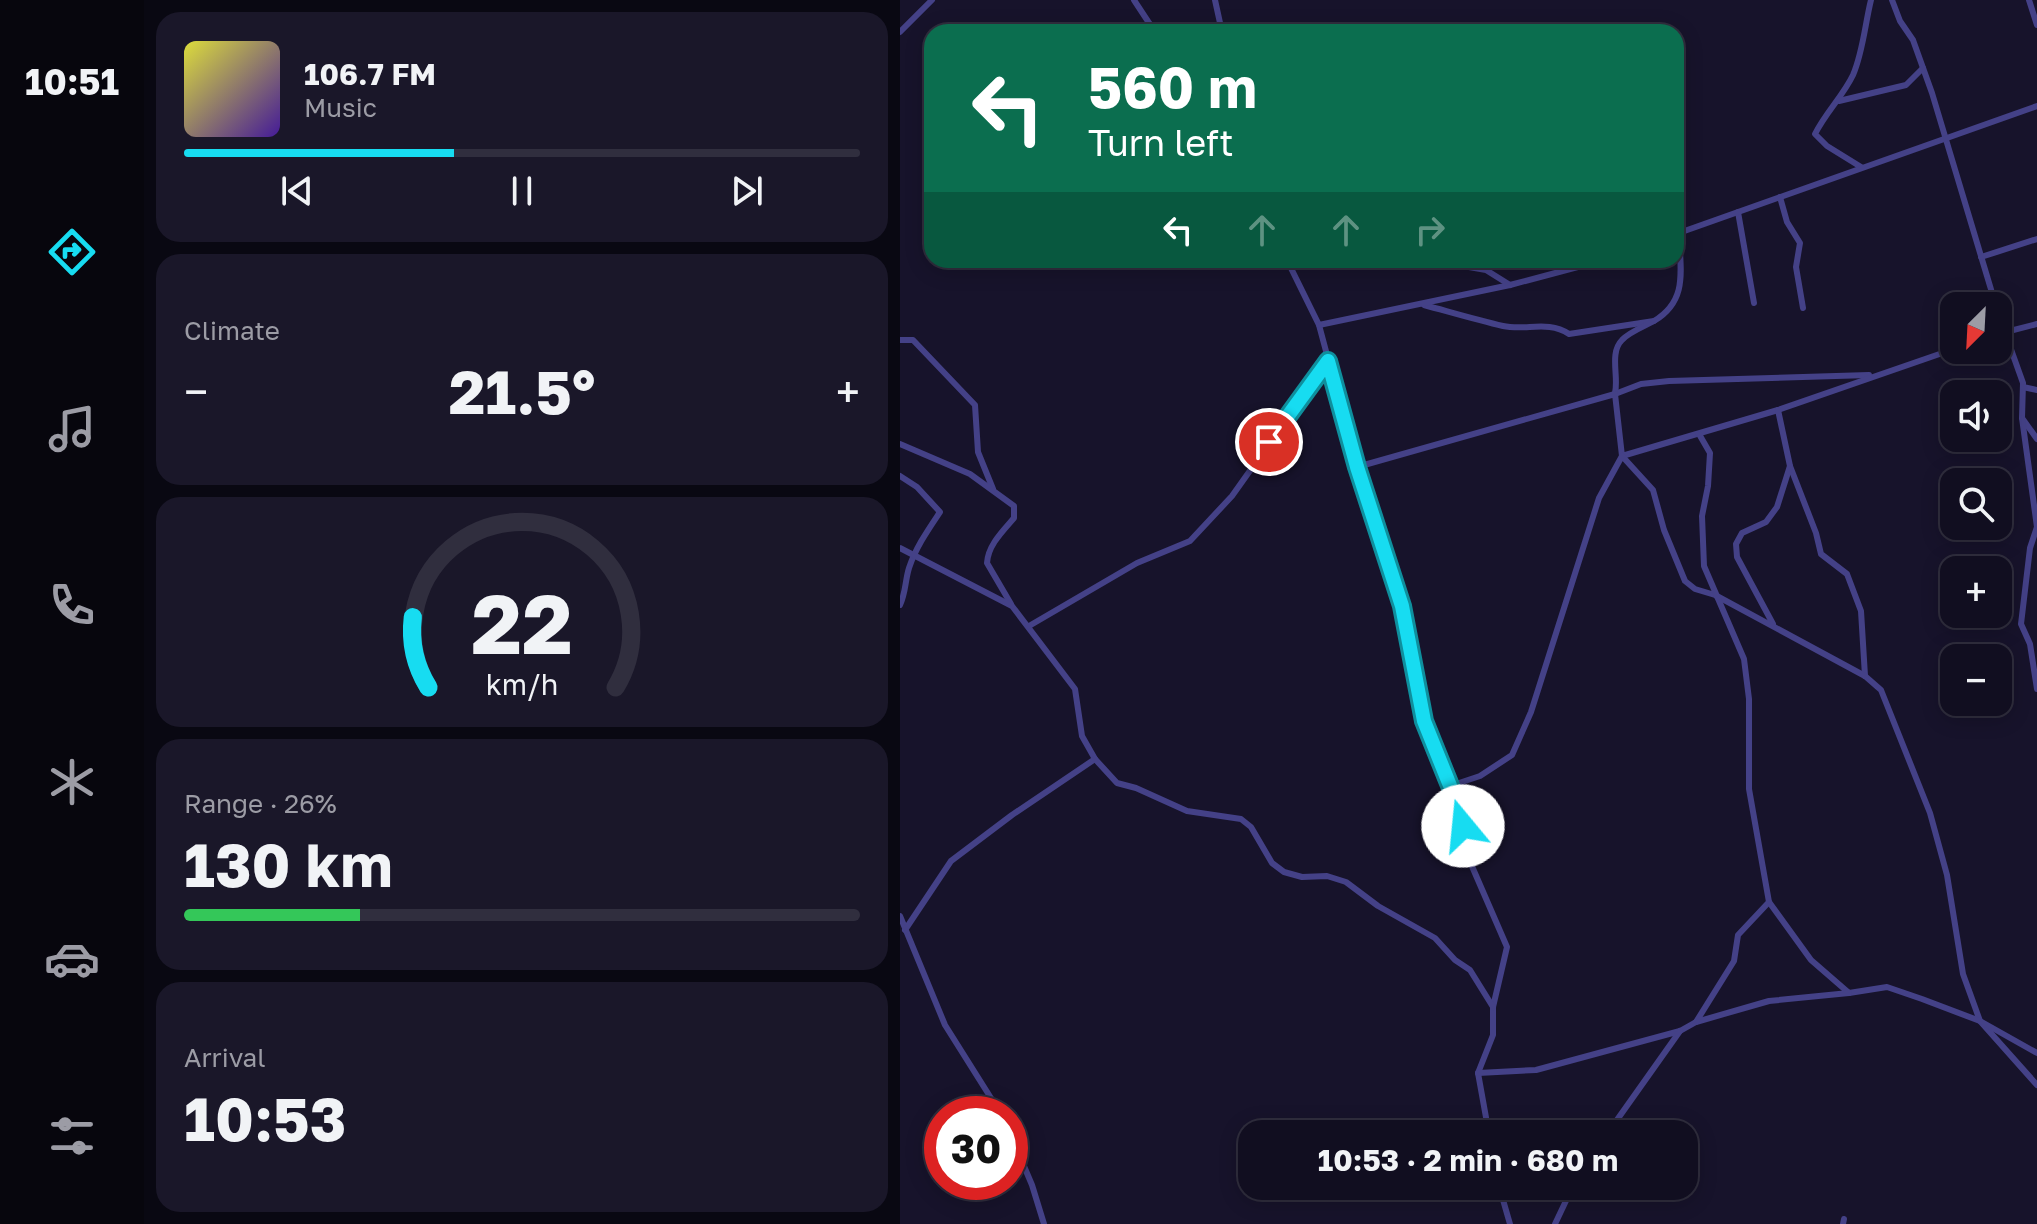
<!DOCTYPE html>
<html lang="en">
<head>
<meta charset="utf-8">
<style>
  :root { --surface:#110e20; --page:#1a1729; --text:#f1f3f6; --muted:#9c9ca5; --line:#302e3e; --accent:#17dcf1 }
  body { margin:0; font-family:"Golos Text",sans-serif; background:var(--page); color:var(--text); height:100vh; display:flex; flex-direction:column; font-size:30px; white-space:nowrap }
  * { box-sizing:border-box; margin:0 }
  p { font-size:26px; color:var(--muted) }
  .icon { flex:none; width:44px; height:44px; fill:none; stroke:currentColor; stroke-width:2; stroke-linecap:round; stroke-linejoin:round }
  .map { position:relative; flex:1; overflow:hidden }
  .drawer { display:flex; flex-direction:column; gap:12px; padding:12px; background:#090812; width:756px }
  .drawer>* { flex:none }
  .top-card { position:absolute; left:24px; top:24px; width:760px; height:244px; border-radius:24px; box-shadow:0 4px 20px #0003,0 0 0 2px var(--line); background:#0b6e4f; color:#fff; overflow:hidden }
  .needle { width:52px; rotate:204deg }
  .buttons { position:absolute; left:1040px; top:292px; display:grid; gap:16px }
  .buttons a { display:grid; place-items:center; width:72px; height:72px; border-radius:16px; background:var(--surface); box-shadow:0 4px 20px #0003,0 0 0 2px var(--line); font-size:40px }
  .speed { position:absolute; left:24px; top:1096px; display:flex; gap:16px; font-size:40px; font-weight:700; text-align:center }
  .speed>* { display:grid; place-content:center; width:104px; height:104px; border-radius:50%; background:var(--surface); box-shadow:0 4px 20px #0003,0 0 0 2px var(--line); line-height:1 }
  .speed .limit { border:12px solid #d22; background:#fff; color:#111 }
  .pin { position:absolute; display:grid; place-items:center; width:68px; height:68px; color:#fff; margin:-34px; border:4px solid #fff; border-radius:50%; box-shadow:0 2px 8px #0007 }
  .me { position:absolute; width:88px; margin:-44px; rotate:343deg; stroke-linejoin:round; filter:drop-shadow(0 0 6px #0008) }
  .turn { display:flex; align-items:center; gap:28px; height:168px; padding:0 32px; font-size:36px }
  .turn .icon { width:104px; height:104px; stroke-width:2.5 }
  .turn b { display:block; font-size:56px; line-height:68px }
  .lanes { display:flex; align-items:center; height:76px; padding:0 32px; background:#0003; justify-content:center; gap:40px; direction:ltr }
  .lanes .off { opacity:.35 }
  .big { font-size:60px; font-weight:700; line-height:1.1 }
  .drawer .widget { flex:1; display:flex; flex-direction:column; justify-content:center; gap:12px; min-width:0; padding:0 28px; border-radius:24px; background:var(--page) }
  .drawer .dial { align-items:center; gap:0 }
  .dial svg { height:208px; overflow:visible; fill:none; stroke:var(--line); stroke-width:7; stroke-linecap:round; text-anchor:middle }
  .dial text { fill:var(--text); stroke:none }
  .song { display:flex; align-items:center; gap:24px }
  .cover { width:96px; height:96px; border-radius:12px; background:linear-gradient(135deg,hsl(60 70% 55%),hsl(260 70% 35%)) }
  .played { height:8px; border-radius:4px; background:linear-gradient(90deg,var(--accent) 40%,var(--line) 40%) }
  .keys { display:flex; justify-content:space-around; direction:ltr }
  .heat { display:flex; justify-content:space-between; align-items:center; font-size:44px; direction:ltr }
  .charge { height:12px; border-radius:6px; background:linear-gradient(90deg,#34c759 26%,var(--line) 0) }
  .trip { position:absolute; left:338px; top:1120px; width:460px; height:80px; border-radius:24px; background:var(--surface); box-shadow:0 4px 20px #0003,0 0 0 2px var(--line); font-weight:700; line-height:80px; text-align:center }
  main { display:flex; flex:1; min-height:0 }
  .tab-bar { display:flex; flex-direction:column; width:144px; justify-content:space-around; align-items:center; background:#07060d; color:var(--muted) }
  .tab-bar .icon { width:56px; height:56px }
  .tab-bar .current { color:var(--accent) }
  .tab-bar b { font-size:36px; color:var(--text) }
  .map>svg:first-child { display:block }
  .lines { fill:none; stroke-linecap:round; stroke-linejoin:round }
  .minor { stroke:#444187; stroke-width:6 }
  .route-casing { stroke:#0f8f9d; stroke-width:20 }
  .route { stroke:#17dcf1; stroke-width:14 }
</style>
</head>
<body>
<main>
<nav class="tab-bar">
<b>10:51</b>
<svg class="icon current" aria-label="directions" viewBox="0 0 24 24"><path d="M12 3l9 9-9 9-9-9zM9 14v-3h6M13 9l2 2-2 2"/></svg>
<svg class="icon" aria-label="music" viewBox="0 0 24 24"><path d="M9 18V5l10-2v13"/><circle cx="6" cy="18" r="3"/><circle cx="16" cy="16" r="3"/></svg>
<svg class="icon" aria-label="phone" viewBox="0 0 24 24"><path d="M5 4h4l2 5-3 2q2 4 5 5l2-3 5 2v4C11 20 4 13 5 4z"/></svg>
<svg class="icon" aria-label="climate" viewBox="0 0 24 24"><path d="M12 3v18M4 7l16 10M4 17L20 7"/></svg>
<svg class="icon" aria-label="car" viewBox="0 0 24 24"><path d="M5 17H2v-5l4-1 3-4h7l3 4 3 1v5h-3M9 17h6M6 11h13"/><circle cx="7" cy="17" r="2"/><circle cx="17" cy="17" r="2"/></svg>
<svg class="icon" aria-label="filters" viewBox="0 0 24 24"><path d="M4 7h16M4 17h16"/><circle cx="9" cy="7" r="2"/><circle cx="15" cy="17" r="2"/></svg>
</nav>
<section class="drawer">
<div class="widget">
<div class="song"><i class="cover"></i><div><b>106.7 FM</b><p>Music</p></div></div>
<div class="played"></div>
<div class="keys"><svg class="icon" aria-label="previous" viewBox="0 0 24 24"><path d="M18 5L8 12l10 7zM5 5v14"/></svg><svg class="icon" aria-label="pause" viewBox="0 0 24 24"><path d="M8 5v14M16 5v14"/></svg><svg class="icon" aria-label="next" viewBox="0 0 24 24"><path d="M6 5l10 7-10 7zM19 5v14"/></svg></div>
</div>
<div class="widget"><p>Climate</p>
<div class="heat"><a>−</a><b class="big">21.5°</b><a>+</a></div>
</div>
<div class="widget dial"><svg viewBox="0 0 100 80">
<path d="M14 69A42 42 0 1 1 86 69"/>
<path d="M14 69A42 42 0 0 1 8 42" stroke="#17dcf1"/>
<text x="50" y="56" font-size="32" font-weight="700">22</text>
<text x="50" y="72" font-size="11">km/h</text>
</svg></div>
<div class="widget"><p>Range · 26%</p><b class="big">130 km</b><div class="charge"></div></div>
<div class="widget"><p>Arrival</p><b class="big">10:53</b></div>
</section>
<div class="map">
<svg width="1137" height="1224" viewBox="0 0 1137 1224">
  <rect width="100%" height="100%" fill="#17132b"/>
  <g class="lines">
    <!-- minor -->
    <g class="minor">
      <path d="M234 0 255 32"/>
      <path d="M315 0 322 32"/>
      <path d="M992 0 1000 21 1013 40 1032 93 1096 306"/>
      <path d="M1129 0 1137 25"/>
      <path d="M0 32 32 0"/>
      <path d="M939 101 1006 85 1023 68"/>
      <path d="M961 167 927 146 915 134C926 112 943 96 953 75 963 52 965 24 971 0"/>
      <path d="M880 197 887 222 900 243 896 267 903 308"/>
      <path d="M838 212 854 303"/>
      <path d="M776 234 1137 106"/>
      <path d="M1081 257 1137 239"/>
      <path d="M387 260 419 325 457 467 502 606 524 721 555 798 571 864 607 947 593 1007V1035L578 1073 589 1134"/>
      <path d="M529 260 586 270 610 285"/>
      <path d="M524 305C550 312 577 320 603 326 626 331 648 320 669 334L754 321"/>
      <path d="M1098 313 1123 383 1122 418 1137 439"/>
      <path d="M419 325 610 285 704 260"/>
      <path d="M1098 334 1137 324"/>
      <path d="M0 340H13L75 405 78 452 93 489"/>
      <path d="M1123 387 1137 390"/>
      <path d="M715 393C719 377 709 353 722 340 729 332 745 326 754 321 789 300 780 269 779 233"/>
      <path d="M715 394 741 384 769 381 969 375"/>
      <path d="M1122 418 1137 527 1130 548 1121 624 1130 644 1137 689"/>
      <path d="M0 444 70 474 114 506V518C103 531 88 545 87 563L111 604"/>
      <path d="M890 466 916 533 921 554 947 574 961 611 965 676"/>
      <path d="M457 467 715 394 722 456 878 410 1054 349"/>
      <path d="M0 476 17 487 40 512C28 530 16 547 9 568 5 581 6 592 0 605"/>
      <path d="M0 548 112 606 175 689 182 736 195 759 217 783 236 788 287 811 341 819 351 827 372 863 384 872 402 877 427 876 446 882 478 906 535 938 555 960 570 970 593 1007"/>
      <path d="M873 624 837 557 836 544 842 533 866 522 877 507 890 466 878 410"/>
      <path d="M129 626 237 563 290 541 332 496 428 361"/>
      <path d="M550 786 580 776 612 755 631 712 699 498 722 456 753 490 764 530 785 581 795 589 815 595 965 676 981 690 1030 813 1047 875 1063 974 1080 1021 1137 1085"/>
      <path d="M869 902 911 960 949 993 987 987 1022 999 1080 1021 1137 1053"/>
      <path d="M0 916 45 1025 101 1114"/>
      <path d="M5 930 51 861 112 815 195 759"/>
      <path d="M796 1022 869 1001 949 993"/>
      <path d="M578 1073 636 1070 780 1031 796 1022 834 961 838 935 869 902 849 789V699L844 659 804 566 802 516 808 486 810 453 799 434"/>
      <path d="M110 1133 132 1185 144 1224"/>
      <path d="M707 1134 780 1031"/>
      <path d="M599 1186 610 1224"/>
      <path d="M655 1224 673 1186"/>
      <path d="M943 1224 944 1219"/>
    </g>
  </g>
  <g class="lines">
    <!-- route casing -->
    <g class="route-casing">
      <path id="route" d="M369 442 428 361 457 467 502 606 524 721 555 798 563 826"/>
    </g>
    <!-- route -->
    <use href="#route" class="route"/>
  </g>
</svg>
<div class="buttons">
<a><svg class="needle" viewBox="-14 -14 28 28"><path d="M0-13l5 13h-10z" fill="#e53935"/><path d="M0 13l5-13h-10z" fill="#9c9ca5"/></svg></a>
<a><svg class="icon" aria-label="sound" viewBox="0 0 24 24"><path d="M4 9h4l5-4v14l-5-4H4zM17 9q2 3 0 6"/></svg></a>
<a><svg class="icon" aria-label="search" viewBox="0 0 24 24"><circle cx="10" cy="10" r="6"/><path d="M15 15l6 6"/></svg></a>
<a>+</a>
<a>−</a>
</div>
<div class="speed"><div class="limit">30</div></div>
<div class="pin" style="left:369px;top:442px;background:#d93025"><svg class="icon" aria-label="arrive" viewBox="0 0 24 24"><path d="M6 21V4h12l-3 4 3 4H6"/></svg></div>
<svg class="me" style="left:563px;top:826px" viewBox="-20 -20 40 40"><circle r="19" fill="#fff"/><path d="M0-13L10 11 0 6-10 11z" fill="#17dcf1"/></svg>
<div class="trip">10:53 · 2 min · 680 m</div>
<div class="top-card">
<div class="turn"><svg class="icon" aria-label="left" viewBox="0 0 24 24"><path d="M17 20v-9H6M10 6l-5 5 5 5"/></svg><div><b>560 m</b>Turn left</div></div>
<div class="lanes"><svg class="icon" aria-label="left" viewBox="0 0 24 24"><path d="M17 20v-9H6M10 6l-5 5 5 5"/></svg><svg class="icon off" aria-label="ahead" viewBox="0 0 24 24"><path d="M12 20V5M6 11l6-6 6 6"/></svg><svg class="icon off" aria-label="ahead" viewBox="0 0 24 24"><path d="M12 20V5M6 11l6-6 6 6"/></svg><svg class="icon off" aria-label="right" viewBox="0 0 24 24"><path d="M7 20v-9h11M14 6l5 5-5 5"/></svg></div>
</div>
</div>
</main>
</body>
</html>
